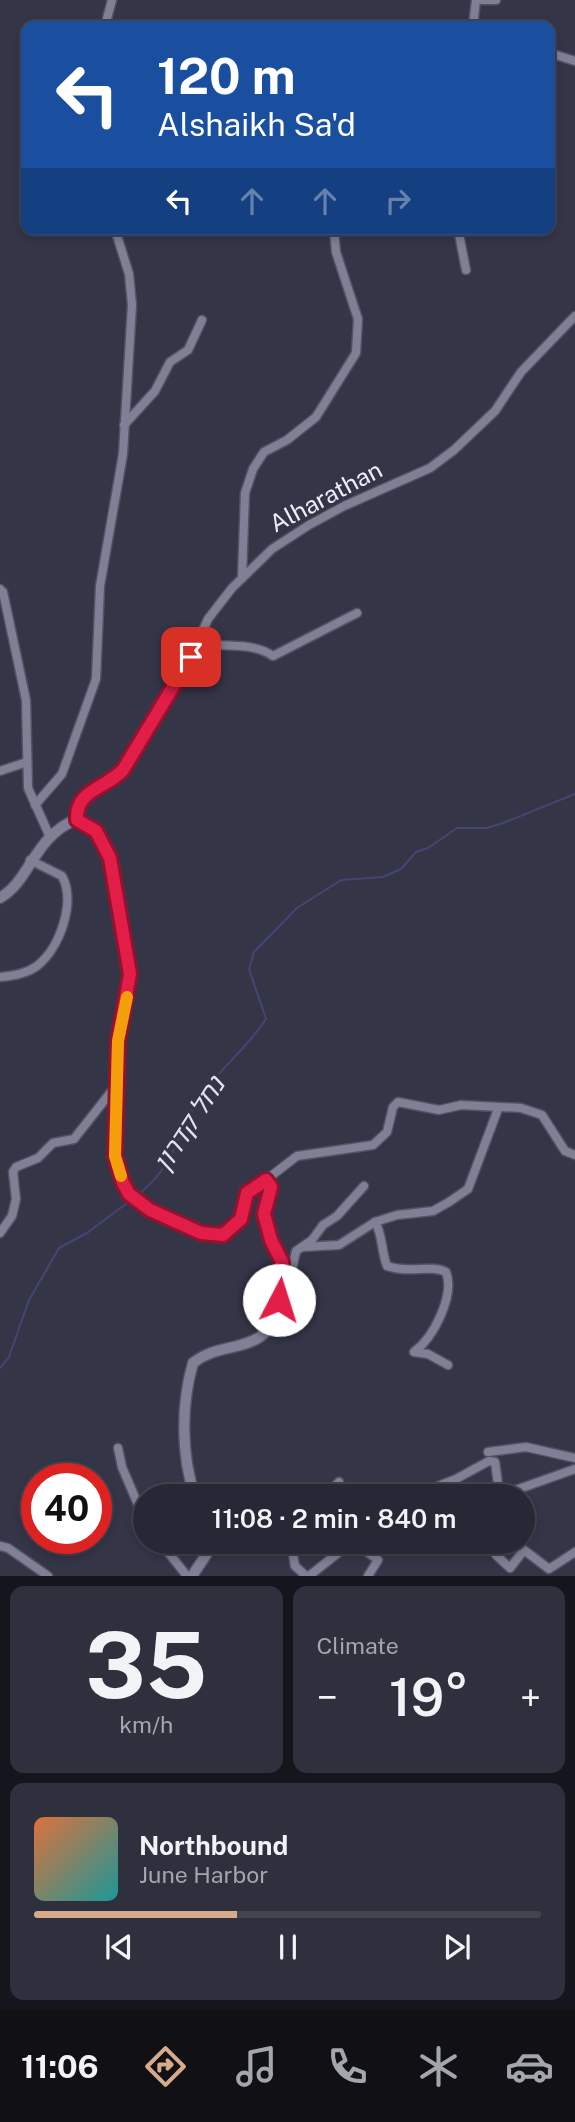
<!DOCTYPE html>
<html lang="en">
<head>
<meta charset="utf-8">
<style>
  :root { --surface:#272835; --page:#2f303d; --text:#f1f3f6; --muted:#a4a6ad; --line:#434450; --accent:#d6ab8b }
  body { margin:0; font-family:"Public Sans","Noto Sans Hebrew",sans-serif; background:var(--page); color:var(--text); height:100vh; display:flex; flex-direction:column; font-size:26px; white-space:nowrap }
  * { box-sizing:border-box; margin:0 }
  p { font-size:23px; color:var(--muted) }
  .icon { flex:none; width:38px; height:38px; fill:none; stroke:currentColor; stroke-width:2; stroke-linecap:round; stroke-linejoin:round }
  .map { position:relative; height:1576px; overflow:hidden }
  .drawer { display:flex; flex-direction:column; gap:10px; padding:10px; background:#15161d; flex:1 }
  .drawer>* { flex:none }
  .top-card { position:absolute; left:21px; top:21px; width:534px; height:214px; border-radius:14px; box-shadow:0 4px 10px #0003,0 0 0 2px var(--line); background:#1a4fa0; color:#fff; overflow:hidden }
  .speed { position:absolute; left:21px; top:1463px; display:flex; gap:14px; font-size:35px; font-weight:700; text-align:center }
  .speed>* { display:grid; place-content:center; width:91px; height:91px; border-radius:50%; background:var(--surface); box-shadow:0 4px 10px #0003,0 0 0 2px var(--line); line-height:1 }
  .speed .limit { border:10px solid #d22; background:#fff; color:#111 }
  .pin { position:absolute; display:grid; place-items:center; width:60px; height:60px; color:#fff; margin:-30px; border-radius:14px; box-shadow:0 4px 10px #0006 }
  .me { position:absolute; width:77px; margin:-38px; rotate:5deg; stroke-linejoin:round; filter:drop-shadow(0 0 5px #0008) }
  .turn { display:flex; align-items:center; gap:24px; height:147px; padding:0 21px; font-size:32px }
  .turn .icon { width:91px; height:91px; stroke-width:2.5 }
  .turn b { display:block; font-size:49px; line-height:60px }
  .lanes { display:flex; align-items:center; height:66px; padding:0 21px; background:#0003; justify-content:center; gap:35px; direction:ltr }
  .lanes .off { opacity:.35 }
  .big { font-size:52px; font-weight:600; line-height:1.1 }
  .drawer .tile { flex:1; display:flex; flex-direction:column; justify-content:center; gap:10px; min-width:0; padding:0 24px; border-radius:14px; background:var(--page) }
  .drawer .dial { align-items:center; gap:0 }
  .dial b { font-size:91px; line-height:1 }
  .song { display:flex; align-items:center; gap:21px }
  .cover { width:84px; height:84px; border-radius:10px; background:linear-gradient(135deg,hsl(20 70% 55%),hsl(180 70% 35%)) }
  .played { height:7px; border-radius:4px; background:linear-gradient(90deg,var(--accent) 40%,var(--line) 40%) }
  .keys { display:flex; justify-content:space-around; direction:ltr }
  .heat { display:flex; justify-content:space-between; align-items:center; font-size:38px; direction:ltr }
  .drawer .tiles { flex:1; display:grid; gap:10px; grid-template-columns:1fr 1fr }
  .tile:last-child { grid-column:span 2 }
  .trip { position:absolute; left:133px; top:1484px; width:402px; height:70px; border-radius:35px; background:var(--surface); box-shadow:0 4px 10px #0003,0 0 0 2px var(--line); font-weight:600; line-height:70px; text-align:center }
  .tabs { display:flex; height:112px; justify-content:space-around; align-items:center; background:#101015; color:var(--muted) }
  .tabs .icon { width:49px; height:49px }
  .tabs .active { color:var(--accent) }
  .tabs b { font-size:32px; color:var(--text) }
  .map>svg:first-child { display:block }
  .lines { fill:none; stroke-linecap:round; stroke-linejoin:round }
  .stream { stroke:#454572; stroke-width:2 }
  .minor-casing { stroke:#525362; stroke-width:11 }
  .tertiary-casing { stroke:#525362; stroke-width:13 }
  .minor { stroke:#7f8095; stroke-width:8 }
  .tertiary { stroke:#7f8095; stroke-width:10 }
  .route-casing { stroke:#92132f; stroke-width:18 }
  .route { stroke:#e11d48; stroke-width:12 }
  .slow { stroke:#f59e0b; stroke-width:12 }
  .labels { text-anchor:middle; stroke-width:7; stroke-linejoin:round; paint-order:stroke }
  .street-label { font-size:24px; fill:#ecedf8; stroke:#343547 }
  .water-label { font-size:26px; font-style:italic; fill:#e1e2f1; stroke:#343547 }
</style>
</head>
<body>
<div class="map">
<svg width="575" height="1576" viewBox="0 0 575 1576">
  <rect width="100%" height="100%" fill="#343547"/>
  <g class="lines">
    <!-- stream -->
    <g class="stream">
      <path d="M139 1194C180 1161 176 1130 202 1094 222 1067 248 1047 266 1019L249 969 254 952 297 908 341 880 383 877 401 869 416 852 428 848 457 828H487L503 823 575 794"/>
      <path d="M0 1368 9 1357 29 1300 59 1248 87 1233 131 1200"/>
    </g>
    <!-- minor casing -->
    <g class="minor-casing">
      <g id="minor">
        <path d="M482 0H496"/>
        <path d="M105 26 112 0"/>
        <path d="M473 26 476 0"/>
        <path d="M550 60 556 55 575 61"/>
        <path d="M458 229 466 270"/>
        <path d="M124 425 155 391 170 362 188 350 202 320"/>
        <path d="M242 578 245 493 253 469 264 452 287 440 316 417 356 353 358 319 336 252 334 229"/>
        <path d="M0 589 3 592 26 700 28 788 50 837"/>
        <path d="M199 642C224 649 252 641 273 656L357 613"/>
        <path d="M0 771 27 762"/>
        <path d="M35 805 62 774 96 679 100 586 123 454 132 305 129 274 115 229"/>
        <path d="M77 819C75 790 104 790 123 770L184 672 208 619 232 588 272 549 309 525 344 506 430 468 454 450 495 411 521 372 575 316"/>
        <path d="M0 977C13 976 26 974 37 966 60 948 76 902 62 876L30 860"/>
        <path d="M266 1180 297 1156 373 1145 387 1132 393 1107 398 1102 439 1110 461 1105 521 1108 542 1115 565 1151 575 1155"/>
        <path d="M375 1222C383 1235 381 1251 387 1266 409 1274 431 1264 446 1272 455 1295 434 1337 414 1352L428 1354 448 1365"/>
        <path d="M0 1233 12 1216 16 1199 13 1172 16 1167 38 1158 53 1143 74 1139 118 1083"/>
        <path d="M303 1247 339 1245 375 1222 397 1215 433 1211 449 1202 468 1189 498 1109"/>
        <path d="M282 1284 291 1274 296 1251 312 1240 323 1225 337 1216 364 1186"/>
        <path d="M118 1448 122 1467 145 1521"/>
        <path d="M488 1452 526 1447 575 1458"/>
        <path d="M513 1491 575 1469"/>
        <path d="M325 1496 339 1482"/>
        <path d="M413 1496 456 1479 489 1461 495 1462 498 1484 492 1495"/>
        <path d="M160 1542 187 1576"/>
        <path d="M291 1542 295 1566 306 1576"/>
        <path d="M354 1542 378 1560 368 1576"/>
        <path d="M493 1542 496 1555 510 1568 524 1550 549 1569 575 1552"/>
        <path d="M0 1546 8 1548 48 1576"/>
        <path d="M309 1576 352 1542"/>
      </g>
    </g>
    <!-- tertiary casing -->
    <g class="tertiary-casing">
      <g id="tertiary">
        <path d="M0 898C31 880 33 837 77 819L96 831 110 858 130 973 119 1041 115 1156 123 1183 129 1194 150 1210 201 1233 223 1235 241 1219 247 1193 266 1180 271 1187C269 1195 265 1205 265 1213 264 1232 279 1247 282 1264 286 1286 279 1326 258 1338 239 1350 214 1346 193 1363 181 1404 181 1456 195 1496"/>
        <path d="M192 1576 212 1546 211 1542"/>
      </g>
    </g>
    <!-- minor -->
    <use href="#minor" class="minor"/>
    <!-- tertiary -->
    <use href="#tertiary" class="tertiary"/>
  </g>
  <g class="lines">
    <!-- route casing -->
    <g class="route-casing">
      <path id="route" d="M191 657 123 770C105 789 75 790 77 820L96 831 110 858 130 974 118 1041 115 1156 123 1183 129 1194 150 1210 201 1233 223 1235 241 1219 247 1193 266 1180 271 1187 264 1214 271 1240 282 1262 279 1300"/>
    </g>
    <!-- route -->
    <use href="#route" class="route"/>
    <!-- slow -->
    <path class="slow" d="M121 1176 115 1156 118 1041 127 997"/>
  </g>
  <g class="labels">
    <!-- street labels -->
    <g class="street-label">
      <text transform="translate(326 497) rotate(-28)" y="8">Alharathan</text>
    </g>
    <!-- water labels -->
    <g class="water-label">
      <text transform="translate(189 1124) rotate(-57)" y="9">נחל קדרון</text>
    </g>
  </g>
</svg>
<div class="speed"><div class="limit">40</div></div>
<div class="pin" style="left:191px;top:657px;background:#d93025"><svg class="icon" aria-label="arrive" viewBox="0 0 24 24"><path d="M6 21V4h12l-3 4 3 4H6"/></svg></div>
<svg class="me" style="left:279px;top:1300px" viewBox="-20 -20 40 40"><circle r="19" fill="#fff"/><path d="M0-13L10 11 0 6-10 11z" fill="#e11d48"/></svg>
<div class="trip">11:08 · 2 min · 840 m</div>
<div class="top-card">
<div class="turn"><svg class="icon" aria-label="left" viewBox="0 0 24 24"><path d="M17 20v-9H6M10 6l-5 5 5 5"/></svg><div><b>120 m</b>Alshaikh Sa'd</div></div>
<div class="lanes"><svg class="icon" aria-label="left" viewBox="0 0 24 24"><path d="M17 20v-9H6M10 6l-5 5 5 5"/></svg><svg class="icon off" aria-label="ahead" viewBox="0 0 24 24"><path d="M12 20V5M6 11l6-6 6 6"/></svg><svg class="icon off" aria-label="ahead" viewBox="0 0 24 24"><path d="M12 20V5M6 11l6-6 6 6"/></svg><svg class="icon off" aria-label="right" viewBox="0 0 24 24"><path d="M7 20v-9h11M14 6l5 5-5 5"/></svg></div>
</div>
</div>
<section class="drawer">
<div class="tiles">
<div class="tile dial"><b>35</b><p>km/h</p></div>
<div class="tile"><p>Climate</p>
<div class="heat"><a>−</a><b class="big">19°</b><a>+</a></div>
</div>
<div class="tile">
<div class="song"><i class="cover"></i><div><b>Northbound</b><p>June Harbor</p></div></div>
<div class="played"></div>
<div class="keys"><svg class="icon" aria-label="previous" viewBox="0 0 24 24"><path d="M18 5L8 12l10 7zM5 5v14"/></svg><svg class="icon" aria-label="pause" viewBox="0 0 24 24"><path d="M8 5v14M16 5v14"/></svg><svg class="icon" aria-label="next" viewBox="0 0 24 24"><path d="M6 5l10 7-10 7zM19 5v14"/></svg></div>
</div>
</div>
</section>
<nav class="tabs">
<b>11:06</b>
<svg class="icon active" aria-label="directions" viewBox="0 0 24 24"><path d="M12 3l9 9-9 9-9-9zM9 14v-3h6M13 9l2 2-2 2"/></svg>
<svg class="icon" aria-label="music" viewBox="0 0 24 24"><path d="M9 18V5l10-2v13"/><circle cx="6" cy="18" r="3"/><circle cx="16" cy="16" r="3"/></svg>
<svg class="icon" aria-label="phone" viewBox="0 0 24 24"><path d="M5 4h4l2 5-3 2q2 4 5 5l2-3 5 2v4C11 20 4 13 5 4z"/></svg>
<svg class="icon" aria-label="climate" viewBox="0 0 24 24"><path d="M12 3v18M4 7l16 10M4 17L20 7"/></svg>
<svg class="icon" aria-label="car" viewBox="0 0 24 24"><path d="M5 17H2v-5l4-1 3-4h7l3 4 3 1v5h-3M9 17h6M6 11h13"/><circle cx="7" cy="17" r="2"/><circle cx="17" cy="17" r="2"/></svg>
</nav>
</body>
</html>
